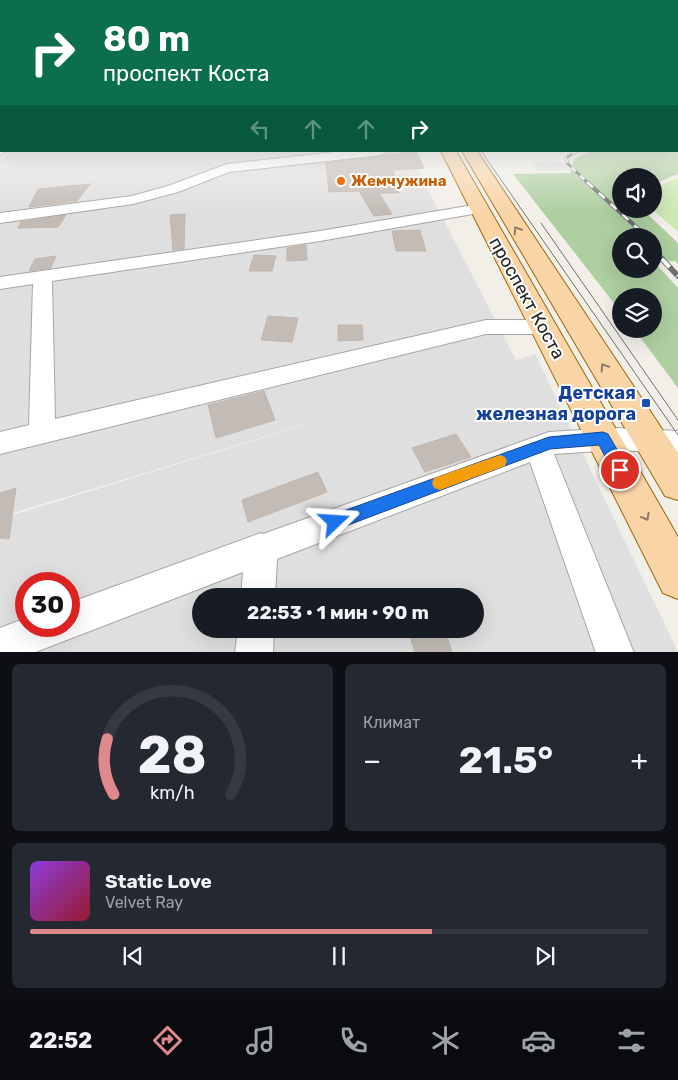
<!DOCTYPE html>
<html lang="ru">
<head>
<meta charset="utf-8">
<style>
  :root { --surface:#171b24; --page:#242831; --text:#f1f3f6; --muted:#9ea1a6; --line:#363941; --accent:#e0898c }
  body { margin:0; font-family:Rubik,sans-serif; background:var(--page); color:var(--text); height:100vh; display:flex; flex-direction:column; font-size:19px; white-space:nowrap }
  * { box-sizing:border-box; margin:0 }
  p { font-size:16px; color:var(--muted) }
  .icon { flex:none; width:28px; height:28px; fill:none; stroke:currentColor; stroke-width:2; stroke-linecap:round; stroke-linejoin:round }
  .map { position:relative; height:652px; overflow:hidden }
  .details { display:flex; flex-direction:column; gap:12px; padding:12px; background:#0d0f14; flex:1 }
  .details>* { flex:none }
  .top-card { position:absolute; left:0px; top:0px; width:679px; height:152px; box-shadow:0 5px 20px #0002; background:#0b6e4f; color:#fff; overflow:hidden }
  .controls { position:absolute; left:612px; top:168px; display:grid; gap:10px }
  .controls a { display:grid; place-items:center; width:50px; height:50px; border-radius:50%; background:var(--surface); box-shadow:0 5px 20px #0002; font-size:25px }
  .speed { position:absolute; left:15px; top:572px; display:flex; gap:10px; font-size:25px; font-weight:700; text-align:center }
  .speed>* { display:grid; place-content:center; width:65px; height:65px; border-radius:50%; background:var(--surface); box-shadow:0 5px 20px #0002; line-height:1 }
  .speed .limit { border:8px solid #d22; background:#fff; color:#111 }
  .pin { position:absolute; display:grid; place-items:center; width:42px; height:42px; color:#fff; margin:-21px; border:2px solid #fff; border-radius:50%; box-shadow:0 1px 5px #0007 }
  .me { position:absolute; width:55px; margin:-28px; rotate:70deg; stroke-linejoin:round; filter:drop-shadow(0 0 4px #0008) }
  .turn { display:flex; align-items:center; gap:18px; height:105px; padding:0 20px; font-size:22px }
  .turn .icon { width:65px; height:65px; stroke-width:2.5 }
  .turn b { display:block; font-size:35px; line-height:42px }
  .lanes { display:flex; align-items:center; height:48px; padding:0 20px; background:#0003; justify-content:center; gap:25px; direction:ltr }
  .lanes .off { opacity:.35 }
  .big { font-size:38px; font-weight:700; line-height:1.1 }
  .details .tile { flex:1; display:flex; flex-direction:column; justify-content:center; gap:8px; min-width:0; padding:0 18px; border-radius:8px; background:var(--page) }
  .details .dial { align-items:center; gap:0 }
  .dial svg { height:130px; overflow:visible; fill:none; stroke:var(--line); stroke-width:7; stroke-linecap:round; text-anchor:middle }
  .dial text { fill:var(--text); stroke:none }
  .song { display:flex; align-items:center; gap:15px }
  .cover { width:60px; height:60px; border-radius:8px; background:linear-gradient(135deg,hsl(270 70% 55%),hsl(350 70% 35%)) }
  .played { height:5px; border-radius:2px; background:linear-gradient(90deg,var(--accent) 65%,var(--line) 65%) }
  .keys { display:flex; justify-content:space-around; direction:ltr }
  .heat { display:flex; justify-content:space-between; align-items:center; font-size:28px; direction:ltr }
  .details .tiles { flex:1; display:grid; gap:12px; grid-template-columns:1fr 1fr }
  .tile:last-child { grid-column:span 2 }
  .trip { position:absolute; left:192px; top:588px; width:292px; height:50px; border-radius:25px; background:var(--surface); box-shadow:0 5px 20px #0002; font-weight:700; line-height:50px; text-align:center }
  .tabs { display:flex; height:80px; justify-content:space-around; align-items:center; background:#090b0e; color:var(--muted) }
  .tabs .icon { width:35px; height:35px }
  .tabs .selected { color:var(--accent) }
  .tabs b { font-size:22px; color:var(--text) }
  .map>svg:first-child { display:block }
  .residential { fill:#e0dfdf; fill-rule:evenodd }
  .grass { fill:#cee9b2 }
  .forest { fill:#aecfa0 }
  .parking { fill:#e2e2e2 }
  .building { fill:#c2bbb6; stroke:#c3b6ac }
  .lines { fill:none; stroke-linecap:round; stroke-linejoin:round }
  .minor-casing { stroke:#a6a6a6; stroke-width:2 }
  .major-casing { stroke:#9a6706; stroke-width:2 }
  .minor { fill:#fff; fill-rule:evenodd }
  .major { fill:#f9d4a7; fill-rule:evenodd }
  .tram { stroke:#707070; stroke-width:1 }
  .rail-far2-casing { stroke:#707070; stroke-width:3 }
  .rail-far1-casing { stroke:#707070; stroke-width:4 }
  .rail-casing { stroke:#707070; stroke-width:5.5 }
  .rail-far2 { stroke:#fff; stroke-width:2; stroke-dasharray:6; stroke-linecap:butt }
  .rail-far1 { stroke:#fff; stroke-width:2.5; stroke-dasharray:8; stroke-linecap:butt }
  .rail { stroke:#fff; stroke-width:4; stroke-dasharray:11; stroke-linecap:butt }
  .oneway { stroke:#8e7b64 }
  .route { fill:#1a73e8; stroke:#114b97 }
  .slow { fill:#f59e0b }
  .food-dot { fill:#e8710a; stroke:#fff; stroke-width:2 }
  .transit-dot { fill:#1a4fb4; stroke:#fff; stroke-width:2 }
  .labels { text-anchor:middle; stroke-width:4; stroke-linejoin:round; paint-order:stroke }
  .far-food-label { font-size:15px; font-weight:bold; fill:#c56008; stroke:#fff; text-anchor:start }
  .street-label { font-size:18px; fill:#222; stroke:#fff }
  .transit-label { font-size:18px; font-weight:bold; fill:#164399; stroke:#fff; text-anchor:end }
</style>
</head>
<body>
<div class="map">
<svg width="678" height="653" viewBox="0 0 678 653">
  <rect width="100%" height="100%" fill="#f2efe9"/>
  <!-- residential -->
  <path class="residential" d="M0 122 1 151H408L516 360 535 354 678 652H0V519L412 392 0 517ZM26 584H69V626H26ZM201 596H476V629H201Z"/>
  <!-- grass -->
  <path class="grass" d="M678 178V232L652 209H654V188Z"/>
  <!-- forest -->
  <path class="forest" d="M678 146V174L654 184V176H621V209H642L678 243V264L675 261 654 262V236H621V269H654V262L678 288V388L634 329H654V296H621V312L513 174 570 173 574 159 592 151H678Z"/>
  <!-- parking -->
  <path class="parking" d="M531 161H554L564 164 571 170 539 171Z"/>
  <!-- building -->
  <g class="building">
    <path d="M416 151 424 168 393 170 399 193H379L392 214 374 216 359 191 329 192 326 163Z"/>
    <path d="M90 184 77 201 29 207 38 189Z"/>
    <path d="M185 214 184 249 173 250 170 215Z"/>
    <path d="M66 215 58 227 18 228 21 222Z"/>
    <path d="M420 230 426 251H396L392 231Z"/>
    <path d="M306 245 307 260 287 261V248Z"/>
    <path d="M254 255 276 256 272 271H249Z"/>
    <path d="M56 256 51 268 29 271 35 259Z"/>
    <path d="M268 316 298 318 292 342 261 340Z"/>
    <path d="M338 325H362L363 340 338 341Z"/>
    <path d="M264 391 275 420 216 438 208 405Z"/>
    <path d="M456 434 471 457 425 472 412 448Z"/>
    <path d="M318 472 327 492 248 522 242 500Z"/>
    <path d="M16 488 9 539 0 538V493Z"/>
    <path d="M408 629H445L452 653H415Z"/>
  </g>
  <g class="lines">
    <!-- minor casing -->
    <g class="minor-casing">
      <g id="minor">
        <path d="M1 146V151H6L0 155Z"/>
        <path d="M345 151H387L381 155 229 172 178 192 133 204 0 223V213L132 196 168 186 227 164Z"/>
        <path d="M479 204 484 206 487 209 484 212 320 241 52 281 55 419 486 320H544L552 322 555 327 552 332 544 334H486L0 454V432L29 425 33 284 0 289V277L320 231Z"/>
        <path d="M614 428 678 431V453L614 450 554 454 634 653H596L530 462 277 559 275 596H241L243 572 33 653H0V628L26 618V626H69V603L261 533 263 534 549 432Z"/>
        <path d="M238 629H274L273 653H235Z"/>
      </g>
    </g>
    <!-- major casing -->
    <g class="major-casing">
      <g id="major">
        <path d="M441 151H456L678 537V599L663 593Z"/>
        <path d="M462 151H477L678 453V500L665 496Z"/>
      </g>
    </g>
    <!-- minor -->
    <use href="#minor" class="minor"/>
    <!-- major -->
    <use href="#major" class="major"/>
    <!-- tram -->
    <g class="tram">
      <path d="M481 151 678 435"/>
      <path d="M541 223 678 420"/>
    </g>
    <!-- rail-far2 casing -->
    <g class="rail-far2-casing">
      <path id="rail-far2" d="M577 151 566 158 568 164 588 183"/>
    </g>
    <!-- rail-far1 casing -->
    <g class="rail-far1-casing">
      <g id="rail-far1">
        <path d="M587 182 646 236"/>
        <path d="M654 250 664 260"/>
      </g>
    </g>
    <!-- rail casing -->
    <g class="rail-casing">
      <path id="rail" d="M662 259 678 276"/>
    </g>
    <!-- rail-far2 -->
    <use href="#rail-far2" class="rail-far2"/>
    <!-- rail-far1 -->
    <use href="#rail-far1" class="rail-far1"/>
    <!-- rail -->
    <use href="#rail" class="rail"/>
  </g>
  <!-- one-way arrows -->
  <defs><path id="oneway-chevron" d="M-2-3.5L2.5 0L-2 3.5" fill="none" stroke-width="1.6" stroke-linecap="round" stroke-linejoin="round" transform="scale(1.25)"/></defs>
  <g class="oneway">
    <use href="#oneway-chevron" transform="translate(517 230) rotate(-122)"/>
    <use href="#oneway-chevron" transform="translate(604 367) rotate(-122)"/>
    <use href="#oneway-chevron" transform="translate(646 517) rotate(61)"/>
  </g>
  <!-- sky -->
  <linearGradient id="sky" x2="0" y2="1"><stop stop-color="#90c0e4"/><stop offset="0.57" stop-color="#f9f8f5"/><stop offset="1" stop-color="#f9f8f5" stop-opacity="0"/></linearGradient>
  <rect width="678" height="213" fill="url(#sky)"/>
  <!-- route -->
  <path class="route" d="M603 432 608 434 626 465 628 470 626 475 620 477 615 475 599 445 550 449 335 530 329 527 327 522 329 516 335 514 549 437Z"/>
  <!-- slow -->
  <path class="slow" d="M500 455 505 457 507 461 505 466 440 490 434 488 432 483 434 478Z"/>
  <!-- markers -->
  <circle class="food-dot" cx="341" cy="181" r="5"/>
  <rect class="transit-dot" x="641" y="398" width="10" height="10" rx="2.5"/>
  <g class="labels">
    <!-- far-food labels -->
    <g class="far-food-label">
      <text x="351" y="186">Жемчужина</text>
    </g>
    <!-- street labels -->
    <g class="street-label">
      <text transform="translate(527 298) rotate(61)" y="6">проспект Коста</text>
    </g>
    <!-- transit labels -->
    <g class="transit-label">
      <text x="636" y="399">Детская<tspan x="636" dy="21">железная дорога</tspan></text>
    </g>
  </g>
</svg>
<div class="controls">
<a><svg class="icon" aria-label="sound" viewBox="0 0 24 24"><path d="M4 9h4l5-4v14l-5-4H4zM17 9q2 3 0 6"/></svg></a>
<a><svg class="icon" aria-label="search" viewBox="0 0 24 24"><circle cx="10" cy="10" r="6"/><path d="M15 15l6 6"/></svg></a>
<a><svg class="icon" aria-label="layers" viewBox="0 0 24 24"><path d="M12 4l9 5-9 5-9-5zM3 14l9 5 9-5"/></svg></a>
</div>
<div class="speed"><div class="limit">30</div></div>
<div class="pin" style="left:620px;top:470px;background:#d93025"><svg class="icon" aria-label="arrive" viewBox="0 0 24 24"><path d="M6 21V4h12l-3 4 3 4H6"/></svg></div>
<svg class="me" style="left:335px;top:522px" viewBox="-20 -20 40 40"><path d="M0-17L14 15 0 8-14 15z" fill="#1a73e8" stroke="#fff" stroke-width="4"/></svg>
<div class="trip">22:53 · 1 мин · 90 m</div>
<div class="top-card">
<div class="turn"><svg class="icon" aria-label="right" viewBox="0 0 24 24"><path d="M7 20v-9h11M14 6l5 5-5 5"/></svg><div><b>80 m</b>проспект Коста</div></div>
<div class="lanes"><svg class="icon off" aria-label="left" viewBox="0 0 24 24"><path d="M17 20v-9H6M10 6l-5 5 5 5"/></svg><svg class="icon off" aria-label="ahead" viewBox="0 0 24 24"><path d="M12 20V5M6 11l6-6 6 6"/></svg><svg class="icon off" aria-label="ahead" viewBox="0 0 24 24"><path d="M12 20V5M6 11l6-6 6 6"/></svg><svg class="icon" aria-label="right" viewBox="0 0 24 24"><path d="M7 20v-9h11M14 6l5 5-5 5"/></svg></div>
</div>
</div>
<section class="details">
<div class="tiles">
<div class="tile dial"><svg viewBox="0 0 100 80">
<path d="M14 69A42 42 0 1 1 86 69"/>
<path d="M14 69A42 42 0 0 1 10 35" stroke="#e0898c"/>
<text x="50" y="56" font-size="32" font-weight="700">28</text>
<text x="50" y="72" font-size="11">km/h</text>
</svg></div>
<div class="tile"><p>Климат</p>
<div class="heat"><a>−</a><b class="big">21.5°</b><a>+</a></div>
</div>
<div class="tile">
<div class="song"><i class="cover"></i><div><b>Static Love</b><p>Velvet Ray</p></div></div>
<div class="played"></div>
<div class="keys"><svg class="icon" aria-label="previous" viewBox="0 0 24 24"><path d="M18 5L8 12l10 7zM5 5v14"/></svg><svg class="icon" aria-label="pause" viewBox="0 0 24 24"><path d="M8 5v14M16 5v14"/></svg><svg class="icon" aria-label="next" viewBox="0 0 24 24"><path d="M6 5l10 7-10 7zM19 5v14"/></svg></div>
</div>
</div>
</section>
<nav class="tabs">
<b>22:52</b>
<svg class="icon selected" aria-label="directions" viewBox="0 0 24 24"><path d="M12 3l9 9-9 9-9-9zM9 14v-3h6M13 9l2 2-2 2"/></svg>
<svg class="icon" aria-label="music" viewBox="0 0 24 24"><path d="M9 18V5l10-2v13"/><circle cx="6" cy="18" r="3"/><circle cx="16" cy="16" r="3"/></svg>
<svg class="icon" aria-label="phone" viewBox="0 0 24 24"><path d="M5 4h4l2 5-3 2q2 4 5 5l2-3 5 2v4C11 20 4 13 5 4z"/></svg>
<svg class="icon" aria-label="climate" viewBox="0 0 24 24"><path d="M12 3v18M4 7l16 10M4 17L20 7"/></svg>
<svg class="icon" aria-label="car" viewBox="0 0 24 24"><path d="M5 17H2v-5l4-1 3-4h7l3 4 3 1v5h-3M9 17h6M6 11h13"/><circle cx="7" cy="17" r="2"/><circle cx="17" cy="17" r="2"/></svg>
<svg class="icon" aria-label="filters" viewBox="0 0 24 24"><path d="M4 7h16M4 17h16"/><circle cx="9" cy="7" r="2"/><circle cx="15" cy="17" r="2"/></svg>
</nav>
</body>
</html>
